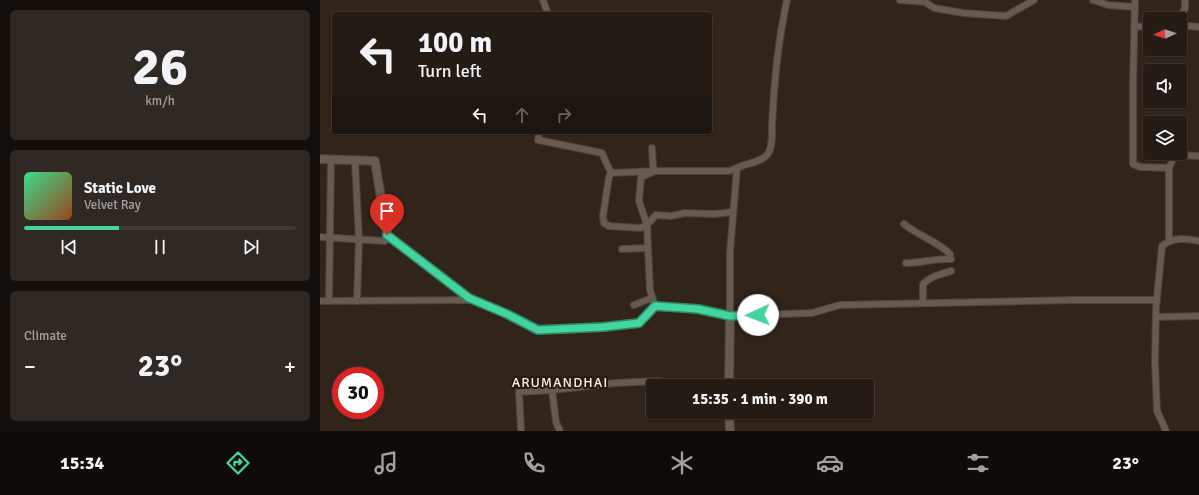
<!DOCTYPE html>
<html lang="en">
<head>
<meta charset="utf-8">
<style>
  :root { --surface:#241b14; --page:#302822; --text:#f1f3f6; --muted:#a3a1a0; --line:#413934; --accent:#43d4a0 }
  body { margin:0; font-family:Signika,sans-serif; background:var(--page); color:var(--text); height:100vh; display:flex; flex-direction:column; font-size:15px; white-space:nowrap }
  * { box-sizing:border-box; margin:0 }
  p { font-size:13px; color:var(--muted) }
  .icon { flex:none; width:22px; height:22px; fill:none; stroke:currentColor; stroke-width:2; stroke-linecap:round; stroke-linejoin:round }
  .map { position:relative; flex:1; overflow:hidden }
  .details { display:flex; flex-direction:column; gap:10px; padding:10px; background:#140f0b; width:320px }
  .details>* { flex:none }
  .top-card { position:absolute; left:12px; top:12px; width:380px; height:122px; border-radius:4px; box-shadow:0 1px 3px #0004,0 0 0 1px var(--line); background:#241b14; color:var(--text); overflow:hidden }
  .needle { width:26px; rotate:267deg }
  .tools { position:absolute; left:823px; top:12px; display:grid; gap:8px }
  .tools a { display:grid; place-items:center; width:44px; height:44px; border-radius:4px; background:var(--surface); box-shadow:0 1px 3px #0004,0 0 0 1px var(--line); font-size:20px }
  .speed { position:absolute; left:12px; top:367px; display:flex; gap:8px; font-size:20px; font-weight:700; text-align:center }
  .speed>* { display:grid; place-content:center; width:52px; height:52px; border-radius:50%; background:var(--surface); box-shadow:0 1px 3px #0004,0 0 0 1px var(--line); line-height:1 }
  .speed .limit { border:6px solid #d22; background:#fff; color:#111 }
  .pin { position:absolute; display:grid; place-items:center; width:34px; height:34px; color:#fff; margin:-41px -17px; border-radius:50% 50% 50% 0; rotate:-45deg; box-shadow:0 0 4px #0007 }
  .pin .icon { rotate:45deg }
  .me { position:absolute; width:44px; margin:-22px; rotate:268deg; stroke-linejoin:round; filter:drop-shadow(0 0 3px #0008) }
  .turn { display:flex; align-items:center; gap:14px; height:84px; padding:0 20px; font-size:18px }
  .turn .icon { width:52px; height:52px; stroke-width:2.5 }
  .turn b { display:block; font-size:28px; line-height:34px }
  .lanes { display:flex; align-items:center; height:38px; padding:0 20px; background:#0003; justify-content:center; gap:20px; direction:ltr }
  .lanes .off { opacity:.35 }
  .big { font-size:30px; font-weight:700; line-height:1.1 }
  .details .card { flex:1; display:flex; flex-direction:column; justify-content:center; gap:6px; min-width:0; padding:0 14px; border-radius:6px; background:var(--page) }
  .details .dial { align-items:center; gap:0 }
  .dial b { font-size:52px; line-height:1 }
  .song { display:flex; align-items:center; gap:12px }
  .cover { width:48px; height:48px; border-radius:6px; background:linear-gradient(135deg,hsl(150 70% 55%),hsl(20 70% 35%)) }
  .played { height:4px; border-radius:2px; background:linear-gradient(90deg,var(--accent) 35%,var(--line) 35%) }
  .keys { display:flex; justify-content:space-around; direction:ltr }
  .heat { display:flex; justify-content:space-between; align-items:center; font-size:22px; direction:ltr }
  .trip { position:absolute; left:326px; top:379px; width:228px; height:40px; border-radius:4px; background:var(--surface); box-shadow:0 1px 3px #0004,0 0 0 1px var(--line); font-weight:700; line-height:40px; text-align:center }
  .dock { display:flex; height:64px; justify-content:space-around; align-items:center; background:#0e0b08; color:var(--muted) }
  .dock .icon { width:28px; height:28px }
  .dock .current { color:var(--accent) }
  .dock b { font-size:18px; color:var(--text) }
  main { display:flex; flex:1; min-height:0 }
  .map>svg:first-child { display:block }
  .lines { fill:none; stroke-linecap:round; stroke-linejoin:round }
  .minor-casing { stroke:#4d433b; stroke-width:8 }
  .tertiary-casing { stroke:#4d433b; stroke-width:10 }
  .minor { stroke:#685a50; stroke-width:6 }
  .tertiary { stroke:#685a50; stroke-width:8 }
  .route-casing { stroke:#2c8a68; stroke-width:10 }
  .route { stroke:#43d4a0; stroke-width:7 }
  .labels { text-anchor:middle; stroke-width:4; stroke-linejoin:round; paint-order:stroke }
  .quarter-label { font-size:14px; letter-spacing:1px; fill:#f4ece6; stroke:#261b12 }
</style>
</head>
<body>
<main>
<section class="details">
<div class="card dial"><b>26</b><p>km/h</p></div>
<div class="card">
<div class="song"><i class="cover"></i><div><b>Static Love</b><p>Velvet Ray</p></div></div>
<div class="played"></div>
<div class="keys"><svg class="icon" aria-label="previous" viewBox="0 0 24 24"><path d="M18 5L8 12l10 7zM5 5v14"/></svg><svg class="icon" aria-label="pause" viewBox="0 0 24 24"><path d="M8 5v14M16 5v14"/></svg><svg class="icon" aria-label="next" viewBox="0 0 24 24"><path d="M6 5l10 7-10 7zM19 5v14"/></svg></div>
</div>
<div class="card"><p>Climate</p>
<div class="heat"><a>−</a><b class="big">23°</b><a>+</a></div>
</div>
</section>
<div class="map">
<svg width="879" height="431" viewBox="0 0 879 431">
  <rect width="100%" height="100%" fill="#30241b"/>
  <g class="lines">
    <!-- minor casing -->
    <g class="minor-casing">
      <g id="minor">
        <path d="M223 0 228 14"/>
        <path d="M580 0 605 2 614 8 643 13 686 16 714 0"/>
        <path d="M773 0 788 5 815 7"/>
        <path d="M815 0 813 83V164L820 167 849 168"/>
        <path d="M860 19 865 8V0"/>
        <path d="M860 25 879 27"/>
        <path d="M814 27 830 26"/>
        <path d="M219 132 218 140 282 153 291 173 335 171 333 167 332 148"/>
        <path d="M35 161 39 240 37 301"/>
        <path d="M417 168C426 163 440 163 447 155 453 148 452 134 452 125 454 83 458 41 467 0"/>
        <path d="M291 173 289 177 283 216 284 223 289 226 320 228 327 225 336 215 351 216 365 213 394 214 413 212"/>
        <path d="M584 224C598 236 616 240 630 254"/>
        <path d="M0 237 65 241 70 237"/>
        <path d="M849 241V168L853 159 860 155 879 156"/>
        <path d="M302 249 328 248"/>
        <path d="M586 263C601 263 616 258 631 259"/>
        <path d="M0 301 152 300"/>
        <path d="M9 301 11 160"/>
        <path d="M603 303V284C612 276 620 274 631 271"/>
        <path d="M314 305 332 298"/>
        <path d="M335 306 330 290 327 225 319 201 321 177 335 171H409L417 168 410 252V316L492 313 520 305 752 300H837"/>
        <path d="M836 317 879 316"/>
        <path d="M232 390 295 383 337 381 350 383 358 382 409 385"/>
        <path d="M201 431 199 392 232 390 236 422 240 431"/>
        <path d="M846 431 837 411 835 362 836 308 842 246C853 237 866 238 879 241"/>
      </g>
    </g>
    <!-- tertiary casing -->
    <g class="tertiary-casing">
      <g id="tertiary">
        <path d="M0 159 55 161 67 235 149 298 187 314 218 330 283 327 319 323 335 306 378 309 410 316 409 386"/>
        <path d="M409 412 410 431"/>
      </g>
    </g>
    <!-- minor -->
    <use href="#minor" class="minor"/>
    <!-- tertiary -->
    <use href="#tertiary" class="tertiary"/>
  </g>
  <g class="lines">
    <!-- route casing -->
    <g class="route-casing">
      <path id="route" d="M67 235 149 298 187 314 218 330 283 327 319 323 335 306 378 309 410 316 438 315"/>
    </g>
    <!-- route -->
    <use href="#route" class="route"/>
  </g>
  <g class="labels">
    <!-- quarter labels -->
    <g class="quarter-label">
      <text x="240" y="387">ARUMANDHAI</text>
    </g>
  </g>
</svg>
<div class="tools">
<a><svg class="needle" viewBox="-14 -14 28 28"><path d="M0-13l5 13h-10z" fill="#e53935"/><path d="M0 13l5-13h-10z" fill="#a3a1a0"/></svg></a>
<a><svg class="icon" aria-label="sound" viewBox="0 0 24 24"><path d="M4 9h4l5-4v14l-5-4H4zM17 9q2 3 0 6"/></svg></a>
<a><svg class="icon" aria-label="layers" viewBox="0 0 24 24"><path d="M12 4l9 5-9 5-9-5zM3 14l9 5 9-5"/></svg></a>
</div>
<div class="speed"><div class="limit">30</div></div>
<div class="pin" style="left:67px;top:235px;background:#d93025"><svg class="icon" aria-label="arrive" viewBox="0 0 24 24"><path d="M6 21V4h12l-3 4 3 4H6"/></svg></div>
<svg class="me" style="left:438px;top:315px" viewBox="-20 -20 40 40"><circle r="19" fill="#fff"/><path d="M0-13L10 11 0 6-10 11z" fill="#43d4a0"/></svg>
<div class="trip">15:35 · 1 min · 390 m</div>
<div class="top-card">
<div class="turn"><svg class="icon" aria-label="left" viewBox="0 0 24 24"><path d="M17 20v-9H6M10 6l-5 5 5 5"/></svg><div><b>100 m</b>Turn left</div></div>
<div class="lanes"><svg class="icon" aria-label="left" viewBox="0 0 24 24"><path d="M17 20v-9H6M10 6l-5 5 5 5"/></svg><svg class="icon off" aria-label="ahead" viewBox="0 0 24 24"><path d="M12 20V5M6 11l6-6 6 6"/></svg><svg class="icon off" aria-label="right" viewBox="0 0 24 24"><path d="M7 20v-9h11M14 6l5 5-5 5"/></svg></div>
</div>
</div>
</main>
<nav class="dock">
<b>15:34</b>
<svg class="icon current" aria-label="directions" viewBox="0 0 24 24"><path d="M12 3l9 9-9 9-9-9zM9 14v-3h6M13 9l2 2-2 2"/></svg>
<svg class="icon" aria-label="music" viewBox="0 0 24 24"><path d="M9 18V5l10-2v13"/><circle cx="6" cy="18" r="3"/><circle cx="16" cy="16" r="3"/></svg>
<svg class="icon" aria-label="phone" viewBox="0 0 24 24"><path d="M5 4h4l2 5-3 2q2 4 5 5l2-3 5 2v4C11 20 4 13 5 4z"/></svg>
<svg class="icon" aria-label="climate" viewBox="0 0 24 24"><path d="M12 3v18M4 7l16 10M4 17L20 7"/></svg>
<svg class="icon" aria-label="car" viewBox="0 0 24 24"><path d="M5 17H2v-5l4-1 3-4h7l3 4 3 1v5h-3M9 17h6M6 11h13"/><circle cx="7" cy="17" r="2"/><circle cx="17" cy="17" r="2"/></svg>
<svg class="icon" aria-label="filters" viewBox="0 0 24 24"><path d="M4 7h16M4 17h16"/><circle cx="9" cy="7" r="2"/><circle cx="15" cy="17" r="2"/></svg>
<b>23°</b>
</nav>
</body>
</html>
